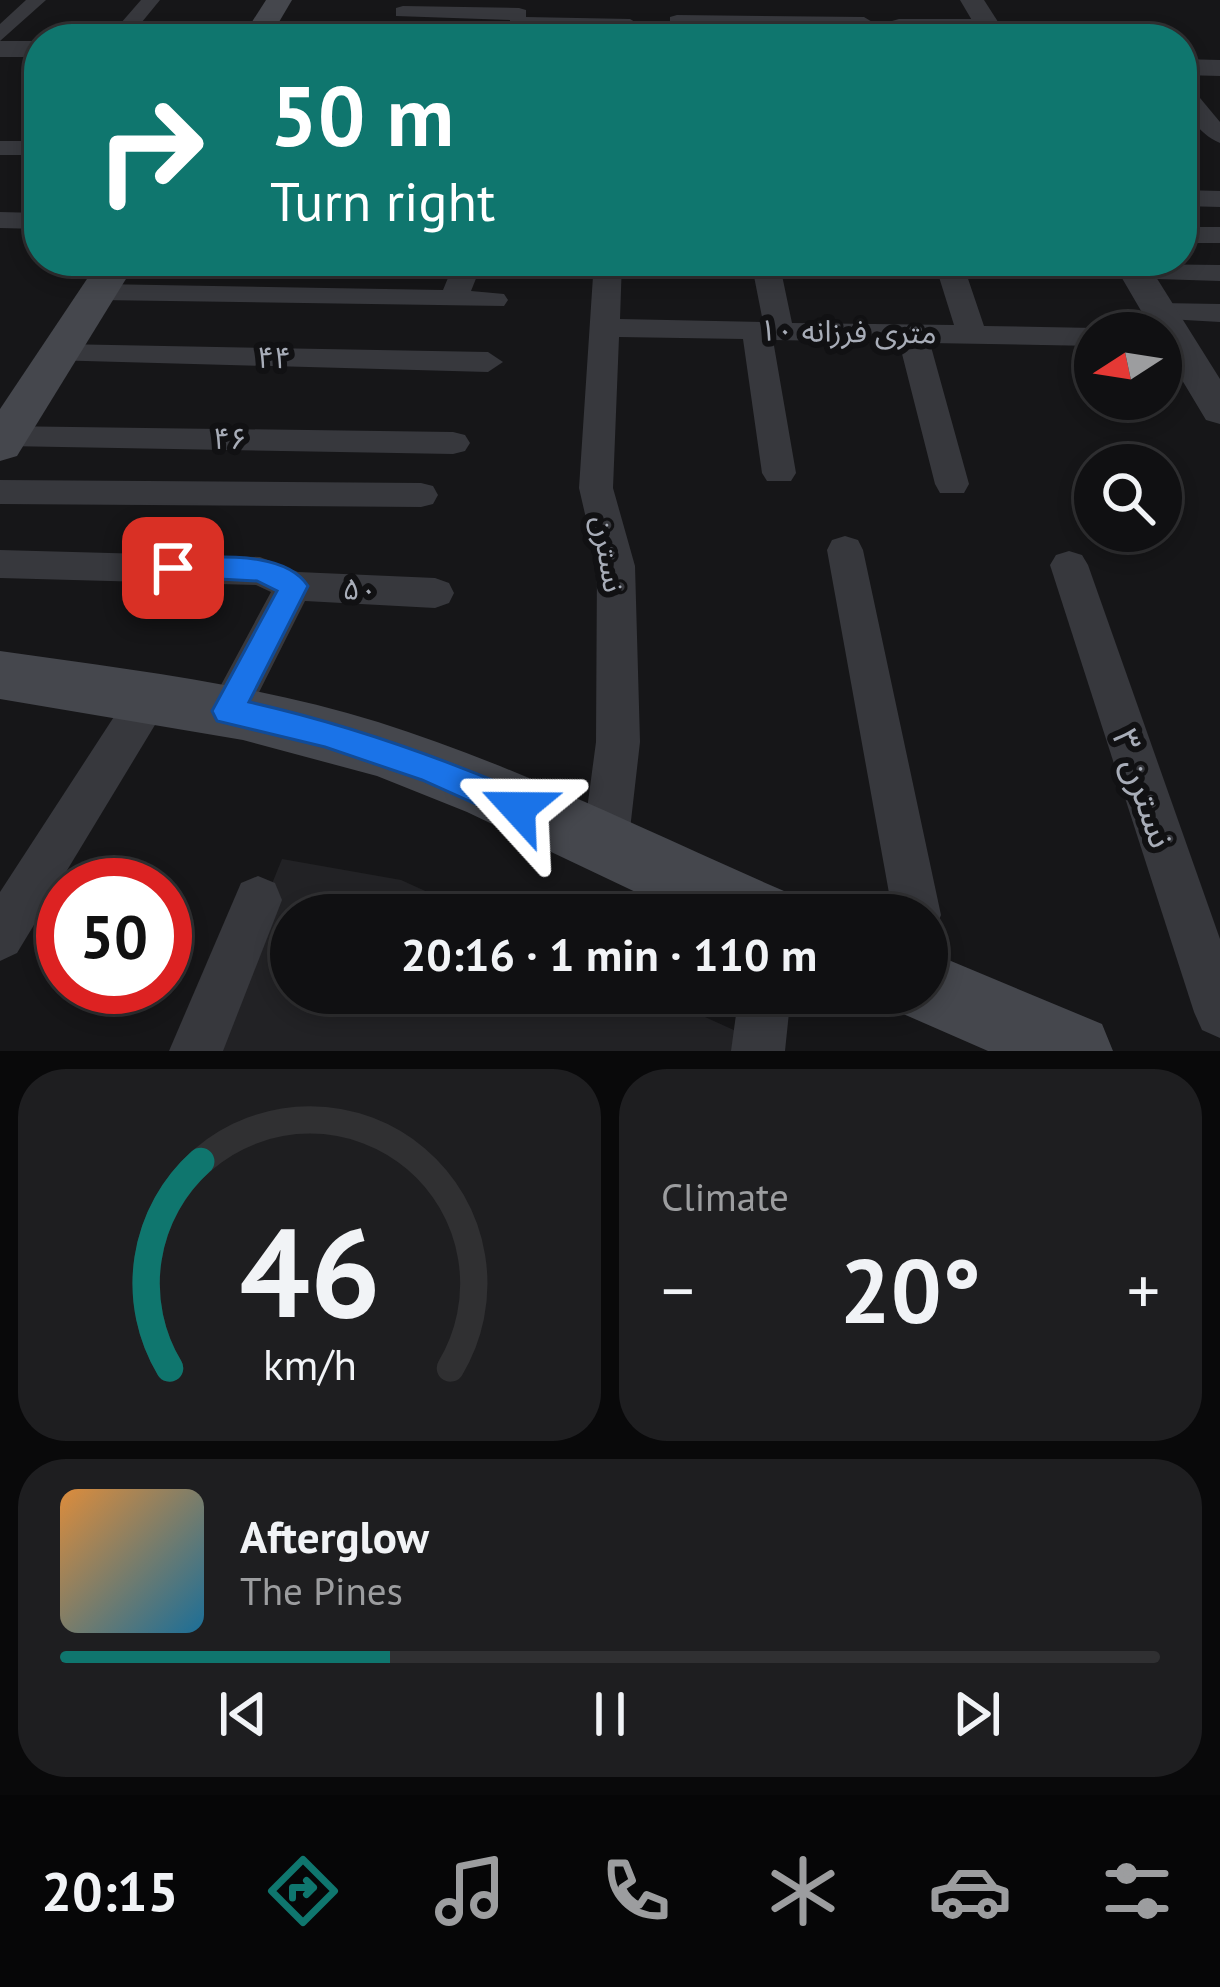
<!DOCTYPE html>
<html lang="en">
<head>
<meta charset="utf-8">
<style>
  :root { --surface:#101012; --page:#1e1e20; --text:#f1f3f6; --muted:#9c9d9f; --line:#303032; --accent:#0f766e }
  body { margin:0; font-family:"PT Sans","Noto Sans Arabic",sans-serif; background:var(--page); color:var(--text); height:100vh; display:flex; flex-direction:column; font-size:45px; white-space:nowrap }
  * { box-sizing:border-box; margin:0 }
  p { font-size:39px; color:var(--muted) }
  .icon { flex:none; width:66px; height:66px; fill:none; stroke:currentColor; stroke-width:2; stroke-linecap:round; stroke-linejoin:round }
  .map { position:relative; height:1051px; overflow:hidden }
  .drawer { display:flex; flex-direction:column; gap:18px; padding:18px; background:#09090a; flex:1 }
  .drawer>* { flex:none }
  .hud { position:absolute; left:24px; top:24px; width:1173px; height:252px; border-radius:48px; box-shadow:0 6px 18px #0003,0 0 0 3px var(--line); background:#0f766e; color:#fff; overflow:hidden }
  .needle { width:78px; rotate:258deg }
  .controls { position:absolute; left:1074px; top:312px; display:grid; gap:24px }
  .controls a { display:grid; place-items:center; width:108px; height:108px; border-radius:50%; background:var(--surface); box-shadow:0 6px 18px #0003,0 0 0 3px var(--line); font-size:60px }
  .speed { position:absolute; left:36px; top:858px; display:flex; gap:24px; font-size:60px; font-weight:700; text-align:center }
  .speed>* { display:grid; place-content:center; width:156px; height:156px; border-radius:50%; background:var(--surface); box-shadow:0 6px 18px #0003,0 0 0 3px var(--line); line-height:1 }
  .speed .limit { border:18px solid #d22; background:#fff; color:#111 }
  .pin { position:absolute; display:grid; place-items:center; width:102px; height:102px; color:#fff; margin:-51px; border-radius:24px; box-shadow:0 6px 18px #0006 }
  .me { position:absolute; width:132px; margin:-66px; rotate:294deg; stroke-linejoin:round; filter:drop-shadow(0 0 9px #0008) }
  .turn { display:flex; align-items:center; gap:42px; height:252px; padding:0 48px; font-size:54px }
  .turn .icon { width:156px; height:156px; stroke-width:2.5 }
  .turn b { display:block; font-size:84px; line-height:102px }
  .big { font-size:90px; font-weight:600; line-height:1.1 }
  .drawer .tile { flex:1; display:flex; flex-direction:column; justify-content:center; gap:18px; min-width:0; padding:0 42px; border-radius:48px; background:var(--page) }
  .drawer .dial { align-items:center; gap:0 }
  .dial svg { height:312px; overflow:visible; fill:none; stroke:var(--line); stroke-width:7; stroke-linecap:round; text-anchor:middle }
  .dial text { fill:var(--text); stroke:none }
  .song { display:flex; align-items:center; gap:36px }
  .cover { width:144px; height:144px; border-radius:18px; background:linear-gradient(135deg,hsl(30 70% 55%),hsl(200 70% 35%)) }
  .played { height:12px; border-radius:6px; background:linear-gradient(90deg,var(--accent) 30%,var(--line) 30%) }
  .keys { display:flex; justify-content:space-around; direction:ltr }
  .heat { display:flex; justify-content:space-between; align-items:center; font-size:66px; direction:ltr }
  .drawer .tiles { flex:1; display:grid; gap:18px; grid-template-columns:1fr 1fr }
  .tile:last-child { grid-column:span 2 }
  .trip { position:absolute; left:270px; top:894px; width:678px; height:120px; border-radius:60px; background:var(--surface); box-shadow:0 6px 18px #0003,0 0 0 3px var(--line); font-weight:600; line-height:120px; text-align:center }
  .dock { display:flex; height:192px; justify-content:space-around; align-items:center; background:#060607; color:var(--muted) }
  .dock .icon { width:84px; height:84px }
  .dock .active { color:var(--accent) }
  .dock b { font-size:54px; color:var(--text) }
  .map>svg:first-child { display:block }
  .built { fill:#222225 }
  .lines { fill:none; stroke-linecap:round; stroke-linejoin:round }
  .minor { fill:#37383d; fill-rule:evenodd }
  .tertiary { fill:#37383d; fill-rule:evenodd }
  .secondary { fill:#45474d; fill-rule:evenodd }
  .route { fill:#1a73e8; stroke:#114b97; stroke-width:3 }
  .labels { text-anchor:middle; stroke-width:12; stroke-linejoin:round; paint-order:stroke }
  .street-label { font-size:30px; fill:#a8adb8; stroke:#111113 }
  .near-street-label { font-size:36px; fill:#a8adb8; stroke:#111113 }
</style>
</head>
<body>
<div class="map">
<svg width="1220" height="1051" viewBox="0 0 1220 1051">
  <rect width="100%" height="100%" fill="#161618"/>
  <!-- built -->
  <path class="built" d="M282 859 401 880 478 915H291V993H652L747 1036 746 1051H204Z"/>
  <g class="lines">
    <!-- minor -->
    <g class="minor">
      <path d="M26 0H46L0 41V24Z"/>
      <path d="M141 0H160L128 39H107Z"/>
      <path d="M403 6 519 8 526 10V17L630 19 640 25 642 39H622L621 31 517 29 510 27V20L396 16V8Z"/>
      <path d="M677 15 864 17 874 23 864 29 670 25V17Z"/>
      <path d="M899 19H987L997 25 987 31 892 29V21Z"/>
      <path d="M1182 84 1190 86 1220 122V143C1197 134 1182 108 1182 84Z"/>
      <rect x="0" y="141" width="39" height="14"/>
      <path d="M1182 190 1220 191V207L1182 206Z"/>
      <path d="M0 212 39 213V229L0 228Z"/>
      <rect x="1182" y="227" width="38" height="16"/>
      <path d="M455 261H483L471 291 504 294 508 300 504 306 100 300 86 292 100 284 443 290Z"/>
      <path d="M594 261H622L620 319 763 322 751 261H779L792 323 954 325 934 261H962L984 326 1095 328 1107 333H1095V346L930 343 969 484 964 493H940L935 484 899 342 773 340 796 473 791 481H767L762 473 743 339 619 337 613 488 635 566 640 742 628 847 621 863 605 869 589 863 582 847 596 742 597 566 579 488Z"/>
      <path d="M1136 264 1220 265V281L1126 278 1122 272Z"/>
      <path d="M1160 303 1220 304V322L1150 318 1146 312 1150 306Z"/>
      <path d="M60 344 488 352 503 362 488 372 49 360 45 353 49 346Z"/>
      <path d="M1095 399H1127L1131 409 1126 416H1104Z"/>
      <path d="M0 426 453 432 465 435 470 443 465 451 453 454 6 446 0 444Z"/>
      <path d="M0 480 421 483 433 486 438 495 433 504 421 507 0 504Z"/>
      <path d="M845 536 858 540 863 550 941 915 934 932 927 935V915H893L827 550 832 540Z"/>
      <path d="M0 550 260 557 298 572 435 578 449 583 454 593 449 603 435 608 305 601 243 724 228 729 213 724 207 711 271 592 256 585 0 578Z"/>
      <path d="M1069 551 1082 555 1088 565 1220 939V1038L1202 1030 1194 1012 1050 565 1056 555Z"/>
      <path d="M149 680 164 686 170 698 164 710 17 953 0 961V892L134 686Z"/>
      <path d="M258 876 275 883 282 900 223 1051H169L241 883Z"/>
      <path d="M739 993H791L785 1051H731Z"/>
    </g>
    <!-- tertiary -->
    <g class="tertiary">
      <path d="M960 0H984L1009 39H983Z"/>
      <rect x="0" y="41" width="39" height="16"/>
      <path d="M1182 59 1220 60V76L1182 75Z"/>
      <path d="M1112 261H1146L1220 379V424L1206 420 1161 345V333H1154Z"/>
    </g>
    <!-- secondary -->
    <g class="secondary">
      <path d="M266 0H292L269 39H241Z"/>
      <path d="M99 261H137L17 456 0 461V409Z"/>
      <path d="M0 651C127 669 255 684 378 722 518 766 650 833 784 891L795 915H684L467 812 377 776 243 740 0 699Z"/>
      <path d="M927 951 1102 1024 1113 1051H988L901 1013 893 993H927Z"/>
    </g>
  </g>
  <!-- route -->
  <path class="route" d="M173 557C212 558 284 549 308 586L249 702C347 724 438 756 530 796L535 808 530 819 518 823 422 780 325 747 217 721 212 711 277 591 257 581 163 576 159 568Z"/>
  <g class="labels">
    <!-- street labels -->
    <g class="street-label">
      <text transform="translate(848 332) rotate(1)" y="10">۱۰ متری فرزانه</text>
      <text transform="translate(274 358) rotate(1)" y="10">۴۴</text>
      <text transform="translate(230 439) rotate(1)" y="10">۴۶</text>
      <text transform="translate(608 554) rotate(81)" y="10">نسترن</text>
      <text transform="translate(360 590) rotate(3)" y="10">۵۰</text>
    </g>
    <!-- near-street labels -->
    <g class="near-street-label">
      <text transform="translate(1144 788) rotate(71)" y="13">نسترن ۳</text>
    </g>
  </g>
</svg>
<div class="controls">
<a><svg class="needle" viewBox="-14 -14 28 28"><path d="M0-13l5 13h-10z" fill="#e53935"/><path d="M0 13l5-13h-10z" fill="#9c9d9f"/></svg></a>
<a><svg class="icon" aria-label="search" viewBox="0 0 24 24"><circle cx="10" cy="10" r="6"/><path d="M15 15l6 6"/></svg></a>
</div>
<div class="speed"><div class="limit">50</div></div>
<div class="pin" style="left:173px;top:568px;background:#d93025"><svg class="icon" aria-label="arrive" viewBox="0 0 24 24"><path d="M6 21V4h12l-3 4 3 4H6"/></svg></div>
<svg class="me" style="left:518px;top:808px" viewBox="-20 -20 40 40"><path d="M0-17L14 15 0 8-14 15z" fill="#1a73e8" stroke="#fff" stroke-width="4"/></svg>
<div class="trip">20:16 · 1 min · 110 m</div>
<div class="hud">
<div class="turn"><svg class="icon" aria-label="right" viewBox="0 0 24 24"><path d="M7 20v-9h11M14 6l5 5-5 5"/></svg><div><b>50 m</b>Turn right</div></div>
</div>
</div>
<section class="drawer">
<div class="tiles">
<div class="tile dial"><svg viewBox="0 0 100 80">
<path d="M14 69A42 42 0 1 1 86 69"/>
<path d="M14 69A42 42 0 0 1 22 16" stroke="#0f766e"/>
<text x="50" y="56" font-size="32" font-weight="700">46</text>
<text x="50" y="72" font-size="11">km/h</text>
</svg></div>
<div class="tile"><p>Climate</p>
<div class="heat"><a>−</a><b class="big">20°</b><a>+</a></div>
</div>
<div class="tile">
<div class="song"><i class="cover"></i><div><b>Afterglow</b><p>The Pines</p></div></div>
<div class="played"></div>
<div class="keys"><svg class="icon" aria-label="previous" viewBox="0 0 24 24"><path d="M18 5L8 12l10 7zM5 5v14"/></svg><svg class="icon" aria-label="pause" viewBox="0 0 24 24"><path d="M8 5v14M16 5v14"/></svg><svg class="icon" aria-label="next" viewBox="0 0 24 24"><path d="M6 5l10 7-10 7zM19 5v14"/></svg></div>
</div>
</div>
</section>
<nav class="dock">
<b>20:15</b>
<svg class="icon active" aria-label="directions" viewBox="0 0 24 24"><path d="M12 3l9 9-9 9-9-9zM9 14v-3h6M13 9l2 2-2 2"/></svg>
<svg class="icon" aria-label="music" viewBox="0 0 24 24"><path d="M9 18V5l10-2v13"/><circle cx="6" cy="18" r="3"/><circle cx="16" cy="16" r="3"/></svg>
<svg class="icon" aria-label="phone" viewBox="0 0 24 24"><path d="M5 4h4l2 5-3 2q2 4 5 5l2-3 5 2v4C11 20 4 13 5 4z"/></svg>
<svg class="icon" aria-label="climate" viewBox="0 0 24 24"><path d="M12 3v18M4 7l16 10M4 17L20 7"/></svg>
<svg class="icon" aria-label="car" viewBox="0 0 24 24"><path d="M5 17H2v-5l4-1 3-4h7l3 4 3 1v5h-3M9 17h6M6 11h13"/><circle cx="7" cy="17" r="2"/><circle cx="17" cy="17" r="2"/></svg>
<svg class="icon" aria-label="filters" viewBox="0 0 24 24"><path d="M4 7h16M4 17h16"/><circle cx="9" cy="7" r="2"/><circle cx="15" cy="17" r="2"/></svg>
</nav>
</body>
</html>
